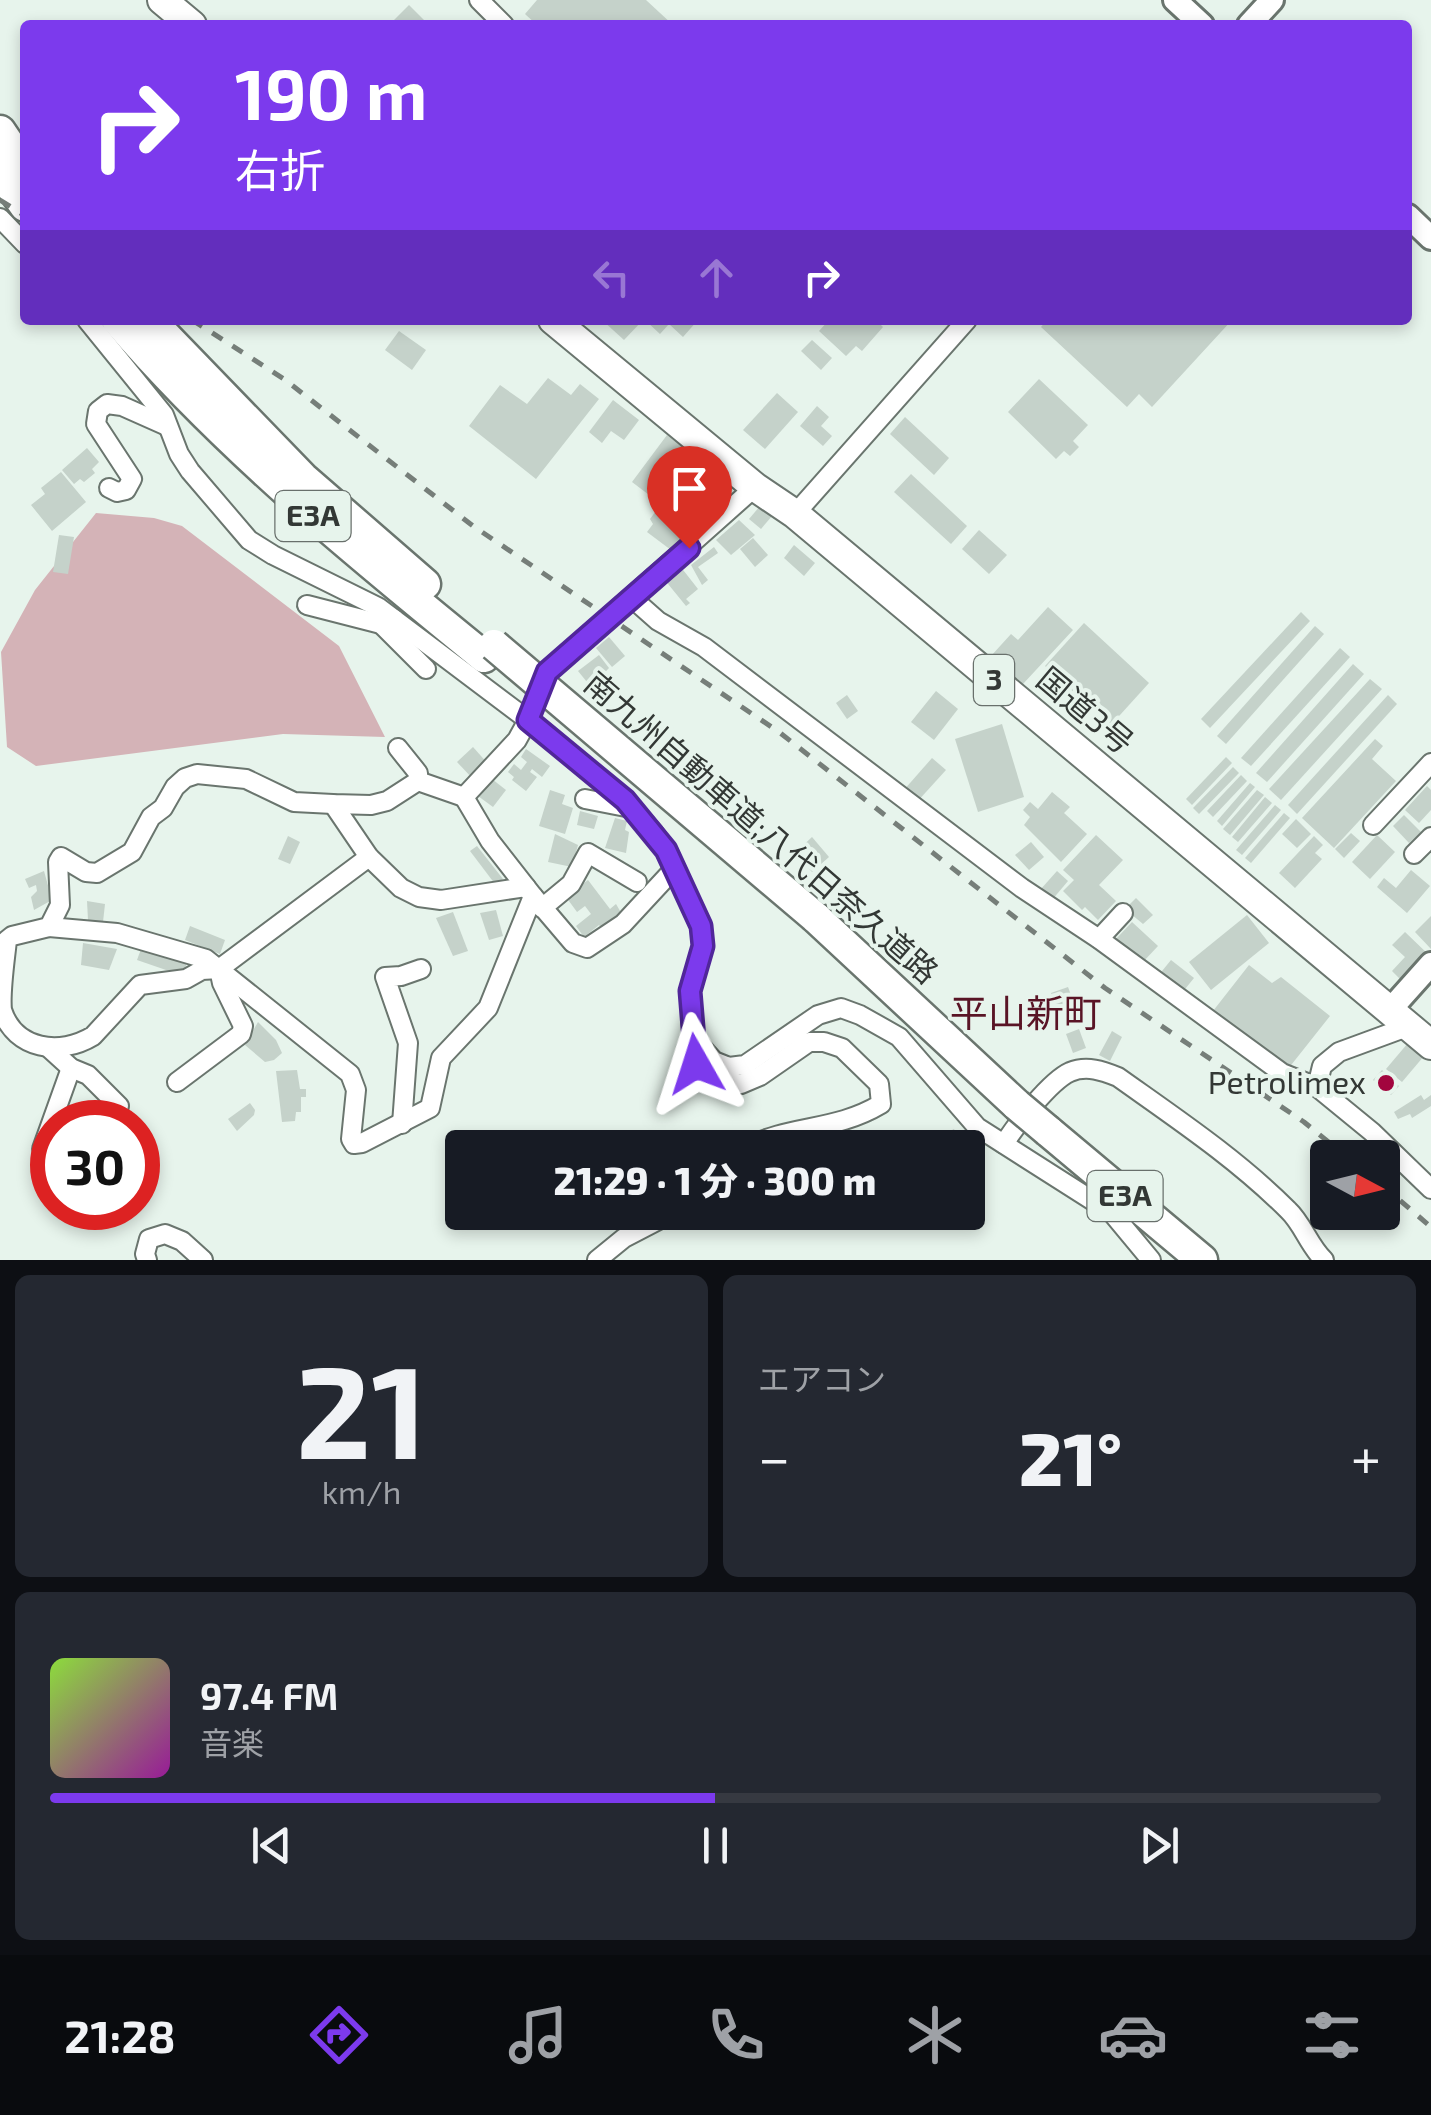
<!DOCTYPE html>
<html lang="ja">
<head>
<meta charset="utf-8">
<style>
  :root { --surface:#171b24; --page:#242831; --text:#f1f3f6; --muted:#9ea1a6; --line:#363941; --accent:#7c3aed }
  body { margin:0; font-family:"Exo 2","Noto Sans JP",sans-serif; background:var(--page); color:var(--text); height:100vh; display:flex; flex-direction:column; font-size:38px; white-space:nowrap }
  * { box-sizing:border-box; margin:0 }
  p { font-size:32px; color:var(--muted) }
  .icon { flex:none; width:55px; height:55px; fill:none; stroke:currentColor; stroke-width:2; stroke-linecap:round; stroke-linejoin:round }
  .map { position:relative; height:1260px; overflow:hidden }
  .drawer { display:flex; flex-direction:column; gap:15px; padding:15px; background:#0d0f14; flex:1 }
  .drawer>* { flex:none }
  .hud { position:absolute; left:20px; top:20px; width:1392px; height:305px; border-radius:10px; box-shadow:0 5px 15px #0003; background:#7c3aed; color:#fff; overflow:hidden }
  .needle { width:65px; rotate:97deg }
  .buttons { position:absolute; left:1310px; top:1140px; display:grid; gap:20px }
  .buttons a { display:grid; place-items:center; width:90px; height:90px; border-radius:10px; background:var(--surface); box-shadow:0 5px 15px #0003; font-size:50px }
  .speed { position:absolute; left:30px; top:1100px; display:flex; gap:20px; font-size:50px; font-weight:700; text-align:center }
  .speed>* { display:grid; place-content:center; width:130px; height:130px; border-radius:50%; background:var(--surface); box-shadow:0 5px 15px #0003; line-height:1 }
  .speed .limit { border:15px solid #d22; background:#fff; color:#111 }
  .pin { position:absolute; display:grid; place-items:center; width:85px; height:85px; color:#fff; margin:-102px -42px; border-radius:50% 50% 50% 0; rotate:-45deg; box-shadow:0 0 10px #0007 }
  .pin .icon { rotate:45deg }
  .me { position:absolute; width:110px; margin:-55px; rotate:354deg; stroke-linejoin:round; filter:drop-shadow(0 0 8px #0008) }
  .turn { display:flex; align-items:center; gap:35px; height:210px; padding:0 50px; font-size:45px }
  .turn .icon { width:130px; height:130px; stroke-width:2.5 }
  .turn b { display:block; font-size:70px; line-height:85px }
  .lanes { display:flex; align-items:center; height:95px; padding:0 50px; background:#0003; justify-content:center; gap:50px; direction:ltr }
  .lanes .off { opacity:.35 }
  .big { font-size:75px; font-weight:800; line-height:1.1 }
  .drawer .widget { flex:1; display:flex; flex-direction:column; justify-content:center; gap:15px; min-width:0; padding:0 35px; border-radius:15px; background:var(--page) }
  .drawer .dial { align-items:center; gap:0 }
  .dial b { font-size:130px; line-height:1 }
  .song { display:flex; align-items:center; gap:30px }
  .cover { width:120px; height:120px; border-radius:15px; background:linear-gradient(135deg,hsl(90 70% 55%),hsl(300 70% 35%)) }
  .played { height:10px; border-radius:5px; background:linear-gradient(90deg,var(--accent) 50%,var(--line) 50%) }
  .keys { display:flex; justify-content:space-around; direction:ltr }
  .heat { display:flex; justify-content:space-between; align-items:center; font-size:55px; direction:ltr }
  .drawer .tiles { flex:1; display:grid; gap:15px; grid-template-columns:1fr 1fr }
  .widget:last-child { grid-column:span 2 }
  .trip { position:absolute; left:445px; top:1130px; width:540px; height:100px; border-radius:10px; background:var(--surface); box-shadow:0 5px 15px #0003; font-weight:800; line-height:100px; text-align:center }
  .tabs { display:flex; height:160px; justify-content:space-around; align-items:center; background:#090b0e; color:var(--muted) }
  .tabs .icon { width:70px; height:70px }
  .tabs .active { color:var(--accent) }
  .tabs b { font-size:45px; color:var(--text) }
  .map>svg:first-child { display:block }
  .green { fill:#d4b3b7 }
  .building { fill:#c5d2ca }
  .lines { fill:none; stroke-linecap:round; stroke-linejoin:round }
  .minor-casing { stroke:#6a756e; stroke-width:22 }
  .tertiary-casing { stroke:#6a756e; stroke-width:28 }
  .trunk-casing { stroke:#6a756e; stroke-width:32 }
  .motorway-casing { stroke:#6a756e; stroke-width:35 }
  .minor { stroke:#fff; stroke-width:18 }
  .tertiary { stroke:#fff; stroke-width:22 }
  .trunk { stroke:#fff; stroke-width:28 }
  .motorway { stroke:#fff; stroke-width:30 }
  .rail { stroke:#767e79; stroke-width:5; stroke-dasharray:12 12; stroke-linecap:butt }
  .motorway-bridge-casing { stroke:#6a756e; stroke-width:35; stroke-linecap:butt }
  .motorway-bridge { stroke:#fff; stroke-width:30 }
  .route-casing { stroke:#51269a; stroke-width:25 }
  .route { stroke:#7c3aed; stroke-width:18 }
  .poi-dot { fill:#a2053e; stroke:#e7f4ec; stroke-width:4 }
  .labels { text-anchor:middle; stroke-width:8; stroke-linejoin:round; paint-order:stroke }
  .shield { fill:#e7f4ec; stroke:#69706c; stroke-width:2.5 }
  .shield-label { font-size:30px; font-weight:bold; fill:#333835 }
  .street-label { font-size:32px; fill:#333835; stroke:#e7f4ec }
  .poi-label { font-size:32px; fill:#333835; stroke:#e7f4ec; text-anchor:end }
  .quarter-label { font-size:38px; fill:#591425; stroke:#e7f4ec }
</style>
</head>
<body>
<div class="map">
<svg width="1431" height="1260" viewBox="0 0 1431 1260">
  <rect width="100%" height="100%" fill="#e7f4ec"/>
  <!-- green -->
  <path class="green" d="M96 513 154 518 182 526 339 646 385 737 283 734 36 766 7 747 1 652 35 590Z"/>
  <!-- building -->
  <g class="building">
    <path d="M537 0H646L673 25H537L525 14Z"/>
    <path d="M409 5 429 25H389Z"/>
    <path d="M602 320H643L624 340Z"/>
    <path d="M645 320H698L683 337 669 324 660 334Z"/>
    <path d="M880 320 878 322 883 327 862 351 856 346 846 356 819 331 829 320Z"/>
    <path d="M1047 320H1232L1152 407 1139 394 1127 407 1041 327Z"/>
    <path d="M399 331 426 350 412 370 385 350Z"/>
    <path d="M812 340 832 358 821 370 801 351Z"/>
    <path d="M548 378 571 395 580 384 599 399 536 479 469 426 500 385 527 404Z"/>
    <path d="M1039 379 1088 425 1073 441 1079 447 1070 456 1064 451 1056 459 1008 412Z"/>
    <path d="M777 393 798 412 765 449 743 430Z"/>
    <path d="M613 400 639 420 624 440 611 431 602 443 589 432Z"/>
    <path d="M817 406 829 417 821 426 832 436 823 446 800 426Z"/>
    <path d="M905 417 949 458 934 475 890 434Z"/>
    <path d="M667 435 718 475 677 531 685 537 671 550 647 532 653 524 650 519 661 504 632 482Z"/>
    <path d="M87 448 99 462 92 469 95 473 84 482 80 479 74 484 62 470Z"/>
    <path d="M61 472 86 502 52 531 31 505 45 494 41 488Z"/>
    <path d="M911 474 967 526 951 544 894 492Z"/>
    <path d="M760 506 772 516 761 529 749 519Z"/>
    <path d="M739 520 755 535 731 555 716 540Z"/>
    <path d="M979 530 1007 555 989 574 962 549Z"/>
    <path d="M59 535 74 537 68 574 53 572Z"/>
    <path d="M753 538 768 555 755 567 740 549Z"/>
    <path d="M794 545 815 563 804 576 784 558Z"/>
    <path d="M714 547 718 553 698 567 708 580 702 585 691 565Z"/>
    <path d="M680 566 698 589 686 599 690 603 686 606 664 579Z"/>
    <path d="M1048 607 1073 630 1023 684 991 656 1011 634 1018 640Z"/>
    <path d="M1301 612 1310 621 1210 728 1201 719Z"/>
    <path d="M1084 623 1149 683 1110 726 1045 666Z"/>
    <path d="M1315 626 1324 634 1226 744 1217 736Z"/>
    <path d="M609 637 625 656 612 667 596 648Z"/>
    <path d="M1340 648 1350 657 1251 766 1241 758Z"/>
    <path d="M599 655 609 668 591 687 578 671Z"/>
    <path d="M1353 664 1364 674 1267 782 1256 773Z"/>
    <path d="M1370 679 1382 689 1281 800 1269 789Z"/>
    <path d="M936 691 958 709 934 740 911 722Z"/>
    <path d="M847 695 858 711 847 719 836 703Z"/>
    <path d="M1388 695 1397 704 1297 814 1288 805Z"/>
    <path d="M1002 724 1024 797 978 812 955 739Z"/>
    <path d="M1375 739 1383 746 1372 759 1396 781 1334 848 1302 818Z"/>
    <path d="M473 747 489 765 474 780 457 762Z"/>
    <path d="M526 749 550 766 542 777 532 769 530 772 537 777 526 791 512 780 514 777 508 772 514 764 521 770 527 762 521 757Z"/>
    <path d="M1226 757 1232 763 1192 805 1186 799Z"/>
    <path d="M932 758 946 770 916 803 903 791Z"/>
    <path d="M1233 767 1239 773 1199 814 1193 808Z"/>
    <path d="M1241 775 1247 781 1213 817 1207 811Z"/>
    <path d="M492 779 506 790 493 807 478 796Z"/>
    <path d="M1250 783 1255 787 1222 826 1217 821Z"/>
    <path d="M1427 786 1431 790V810L1419 823 1405 810Z"/>
    <path d="M550 790 565 795 562 804 573 808 565 834 539 826Z"/>
    <path d="M1257 790 1264 795 1230 835 1223 829Z"/>
    <path d="M1052 792 1070 807 1064 813 1087 834 1061 862 1024 825 1030 817 1023 810 1030 802 1038 809Z"/>
    <path d="M1265 797 1272 803 1238 842 1232 837Z"/>
    <path d="M1275 805 1281 810 1242 855 1236 850Z"/>
    <path d="M580 811 598 816 594 829 577 825Z"/>
    <path d="M1284 813 1290 818 1251 863 1245 858Z"/>
    <path d="M1404 815 1421 832 1409 843 1393 826Z"/>
    <path d="M615 818 627 821 625 830 629 832 626 853 605 848Z"/>
    <path d="M1296 819 1311 834 1297 848 1282 834Z"/>
    <path d="M1351 833 1360 841 1344 858 1335 849Z"/>
    <path d="M555 834 578 845 572 867 548 862Z"/>
    <path d="M1096 835 1123 860 1099 885 1116 901 1098 920 1085 907 1082 910 1063 891 1074 880 1063 870Z"/>
    <path d="M1377 835 1395 852 1370 879 1352 862Z"/>
    <path d="M288 836 300 842 290 864 278 859Z"/>
    <path d="M1314 836 1323 845 1315 853 1322 859 1295 888 1279 873Z"/>
    <path d="M812 837 829 857 812 872 795 853Z"/>
    <path d="M1031 842 1044 857 1029 870 1015 855Z"/>
    <path d="M477 846 503 879 495 884 470 851Z"/>
    <path d="M1411 870 1430 886 1407 913 1377 887 1384 878 1396 888Z"/>
    <path d="M44 871 52 900 34 910 31 897 37 891 36 885 29 888 25 879Z"/>
    <path d="M1057 871 1068 881 1052 900 1040 890Z"/>
    <path d="M588 880 610 909 616 904 623 916 605 933 599 925 584 937 576 926 591 914 585 906 577 912 566 897Z"/>
    <path d="M1136 898 1153 915 1143 924 1125 909Z"/>
    <path d="M87 901 105 904 103 922 88 920Z"/>
    <path d="M496 910 503 936 489 940 480 913Z"/>
    <path d="M453 912 468 951 453 956 436 918Z"/>
    <path d="M1247 915 1269 943 1211 990 1189 962Z"/>
    <path d="M1431 916V949L1415 932Z"/>
    <path d="M1132 922 1158 946 1142 963 1116 939Z"/>
    <path d="M190 926 225 940 220 954 185 940Z"/>
    <path d="M1405 932 1430 956 1404 983 1392 971 1405 957 1392 945Z"/>
    <path d="M83 943 117 949 109 970 81 965Z"/>
    <path d="M141 949 187 963 184 971 166 970 137 960Z"/>
    <path d="M1171 960 1194 978 1181 994 1158 976Z"/>
    <path d="M1249 965 1272 983 1281 977 1330 1016 1288 1069 1213 1011Z"/>
    <path d="M1068 987 1074 1003 1058 1010 1051 993Z"/>
    <path d="M258 1022 276 1040 282 1053 274 1060 265 1062 245 1045Z"/>
    <path d="M1079 1029 1086 1048 1073 1053 1066 1034Z"/>
    <path d="M1112 1031 1122 1037 1110 1061 1099 1055Z"/>
    <path d="M1408 1043 1424 1056 1402 1082 1386 1069Z"/>
    <path d="M297 1070 300 1089H306V1097H301V1112H296L295 1121 282 1122 276 1071Z"/>
    <path d="M1382 1070 1399 1086 1391 1095 1373 1080Z"/>
    <path d="M1421 1095 1424 1100 1431 1095V1106L1412 1118 1410 1114 1398 1119 1394 1112Z"/>
    <path d="M250 1103 255 1110 254 1115 237 1131 228 1119Z"/>
    <path d="M96 1105 118 1120 116 1122H86Z"/>
    <path d="M954 1129 964 1148H944L939 1137Z"/>
  </g>
  <g class="lines">
    <!-- minor casing -->
    <g class="minor-casing">
      <g id="minor">
        <path d="M479 0 504 25"/>
        <path d="M0 218 25 244"/>
        <path d="M87 320 164 415 179 454 190 471 249 540 273 555 378 607 528 720 625 800 654 833 666 850 701 926 703 946 691 991V1020L697 1064 707 1078 720 1084H741L760 1076 809 1042H824L842 1048 879 1084 881 1104C834 1132 792 1124 745 1148"/>
        <path d="M109 488 117 492 126 490 132 479 96 424 98 411 107 404 122 406 167 426"/>
        <path d="M795 514 967 320"/>
        <path d="M632 598 658 621 704 647 1022 888 1099 939 1282 1073 1317 1087"/>
        <path d="M307 605 381 624"/>
        <path d="M394 619 381 624 426 669"/>
        <path d="M398 748 418 773V781"/>
        <path d="M464 797 517 740 528 720 547 672 755 487"/>
        <path d="M585 799 631 808"/>
        <path d="M333 804 369 857 401 888 419 897 441 900 526 887"/>
        <path d="M1373 825 1431 763"/>
        <path d="M1414 854 1431 837"/>
        <path d="M369 857 219 969 202 970 186 979 140 985 93 1036C60 1056 15 1050 2 1010 0 992 5 960 7 940L12 936 49 927 60 905 58 862 61 857 86 872 97 873 132 852 151 817 163 808 175 787 185 778 197 774 246 779 294 802 333 804 371 805 387 801 418 781 464 797"/>
        <path d="M533 896 573 943 587 948 623 924 674 869"/>
        <path d="M542 908 571 884 588 853 637 882"/>
        <path d="M49 927 117 933 206 959 350 1074 356 1090 351 1139 354 1144 362 1143 430 1108 441 1058 488 1008 533 896 490 841 464 797"/>
        <path d="M1099 939 1123 913"/>
        <path d="M1407 1027 1339 1052 1322 1066 1317 1087 1372 1132 1431 1189"/>
        <path d="M695 1040 714 1061 729 1067 745 1065 818 1015 841 1008 860 1015 899 1037 977 1127 1112 1213 1151 1260"/>
        <path d="M49 1048 71 1068 88 1075 119 1106"/>
        <path d="M177 1082 241 1034 243 1026 222 983 219 969"/>
        <path d="M402 1124 408 1043 385 977 401 976 421 969"/>
        <path d="M1004 1144C1016 1125 1050 1081 1070 1072 1087 1065 1103 1071 1118 1077 1177 1119 1237 1159 1288 1210 1303 1224 1309 1246 1324 1260"/>
        <path d="M42 1149 71 1068"/>
        <path d="M147 1260 145 1254 149 1239 165 1234 182 1241 203 1260"/>
        <path d="M597 1260 624 1238 674 1212"/>
      </g>
    </g>
    <!-- tertiary casing -->
    <g class="tertiary-casing">
      <g id="tertiary">
        <path d="M1175 0 1202 25"/>
        <path d="M1249 25 1272 0"/>
        <path d="M1408 216 1431 238"/>
        <path d="M1389 1011 1431 964"/>
      </g>
    </g>
    <!-- trunk casing -->
    <g class="trunk-casing">
      <g id="trunk">
        <path d="M162 0 192 25"/>
        <path d="M553 320 755 487 795 514 1431 1045"/>
      </g>
    </g>
    <!-- motorway casing -->
    <g class="motorway-casing">
      <g id="motorway">
        <path d="M0 131 25 168"/>
        <path d="M0 171 25 206"/>
        <path d="M117 320C226 447 355 552 484 657"/>
        <path d="M150 320 303 478 425 584"/>
        <path d="M815 917 1017 1105"/>
        <path d="M1048 1131 1202 1260"/>
      </g>
    </g>
    <!-- minor -->
    <use href="#minor" class="minor"/>
    <!-- tertiary -->
    <use href="#tertiary" class="tertiary"/>
    <!-- trunk -->
    <use href="#trunk" class="trunk"/>
    <!-- motorway -->
    <use href="#motorway" class="motorway"/>
    <!-- rail -->
    <g class="rail">
      <path d="M0 200 25 216"/>
      <path d="M192 320 284 379 473 526 779 732 1105 988 1304 1122 1348 1158"/>
      <path d="M1382 1185 1431 1227"/>
    </g>
    <!-- motorway-bridge casing -->
    <g class="motorway-bridge-casing">
      <g id="motorway-bridge">
        <path d="M494 645 815 917"/>
        <path d="M1017 1105 1048 1131"/>
      </g>
    </g>
    <!-- motorway-bridge -->
    <use href="#motorway-bridge" class="motorway-bridge"/>
  </g>
  <g class="lines">
    <!-- route casing -->
    <g class="route-casing">
      <path id="route" d="M689 548 547 672 528 720 625 800 666 850 701 926 703 946 690 991 696 1064"/>
    </g>
    <!-- route -->
    <use href="#route" class="route"/>
  </g>
  <!-- markers -->
  <circle class="poi-dot" cx="1386" cy="1083" r="10"/>
  <g class="labels">
    <!-- shield labels -->
    <g class="shield">
      <rect x="275.5" y="491" width="75" height="50" rx="8"/>
      <rect x="974" y="655" width="40" height="50" rx="8"/>
      <rect x="1087.5" y="1171" width="75" height="50" rx="8"/>
    </g>
    <g class="shield-label">
      <text x="313" y="526">E3A</text>
      <text x="994" y="690">3</text>
      <text x="1125" y="1206">E3A</text>
    </g>
    <!-- street labels -->
    <g class="street-label">
      <text transform="translate(1085 711) rotate(40)" y="11">国道3号</text>
      <text transform="translate(761 828) rotate(41)" y="11">南九州自動車道;八代日奈久道路</text>
    </g>
    <!-- poi labels -->
    <g class="poi-label">
      <text x="1366" y="1094">Petrolimex</text>
    </g>
    <!-- quarter labels -->
    <g class="quarter-label">
      <text x="1026" y="1027">平山新町</text>
    </g>
  </g>
</svg>
<div class="buttons">
<a><svg class="needle" viewBox="-14 -14 28 28"><path d="M0-13l5 13h-10z" fill="#e53935"/><path d="M0 13l5-13h-10z" fill="#9ea1a6"/></svg></a>
</div>
<div class="speed"><div class="limit">30</div></div>
<div class="pin" style="left:689px;top:548px;background:#d93025"><svg class="icon" aria-label="arrive" viewBox="0 0 24 24"><path d="M6 21V4h12l-3 4 3 4H6"/></svg></div>
<svg class="me" style="left:696px;top:1064px" viewBox="-20 -20 40 40"><path d="M0-17L14 15 0 8-14 15z" fill="#7c3aed" stroke="#fff" stroke-width="4"/></svg>
<div class="trip">21:29 · 1 分 · 300 m</div>
<div class="hud">
<div class="turn"><svg class="icon" aria-label="right" viewBox="0 0 24 24"><path d="M7 20v-9h11M14 6l5 5-5 5"/></svg><div><b>190 m</b>右折</div></div>
<div class="lanes"><svg class="icon off" aria-label="left" viewBox="0 0 24 24"><path d="M17 20v-9H6M10 6l-5 5 5 5"/></svg><svg class="icon off" aria-label="ahead" viewBox="0 0 24 24"><path d="M12 20V5M6 11l6-6 6 6"/></svg><svg class="icon" aria-label="right" viewBox="0 0 24 24"><path d="M7 20v-9h11M14 6l5 5-5 5"/></svg></div>
</div>
</div>
<section class="drawer">
<div class="tiles">
<div class="widget dial"><b>21</b><p>km/h</p></div>
<div class="widget"><p>エアコン</p>
<div class="heat"><a>−</a><b class="big">21°</b><a>+</a></div>
</div>
<div class="widget">
<div class="song"><i class="cover"></i><div><b>97.4 FM</b><p>音楽</p></div></div>
<div class="played"></div>
<div class="keys"><svg class="icon" aria-label="previous" viewBox="0 0 24 24"><path d="M18 5L8 12l10 7zM5 5v14"/></svg><svg class="icon" aria-label="pause" viewBox="0 0 24 24"><path d="M8 5v14M16 5v14"/></svg><svg class="icon" aria-label="next" viewBox="0 0 24 24"><path d="M6 5l10 7-10 7zM19 5v14"/></svg></div>
</div>
</div>
</section>
<nav class="tabs">
<b>21:28</b>
<svg class="icon active" aria-label="directions" viewBox="0 0 24 24"><path d="M12 3l9 9-9 9-9-9zM9 14v-3h6M13 9l2 2-2 2"/></svg>
<svg class="icon" aria-label="music" viewBox="0 0 24 24"><path d="M9 18V5l10-2v13"/><circle cx="6" cy="18" r="3"/><circle cx="16" cy="16" r="3"/></svg>
<svg class="icon" aria-label="phone" viewBox="0 0 24 24"><path d="M5 4h4l2 5-3 2q2 4 5 5l2-3 5 2v4C11 20 4 13 5 4z"/></svg>
<svg class="icon" aria-label="climate" viewBox="0 0 24 24"><path d="M12 3v18M4 7l16 10M4 17L20 7"/></svg>
<svg class="icon" aria-label="car" viewBox="0 0 24 24"><path d="M5 17H2v-5l4-1 3-4h7l3 4 3 1v5h-3M9 17h6M6 11h13"/><circle cx="7" cy="17" r="2"/><circle cx="17" cy="17" r="2"/></svg>
<svg class="icon" aria-label="filters" viewBox="0 0 24 24"><path d="M4 7h16M4 17h16"/><circle cx="9" cy="7" r="2"/><circle cx="15" cy="17" r="2"/></svg>
</nav>
</body>
</html>
